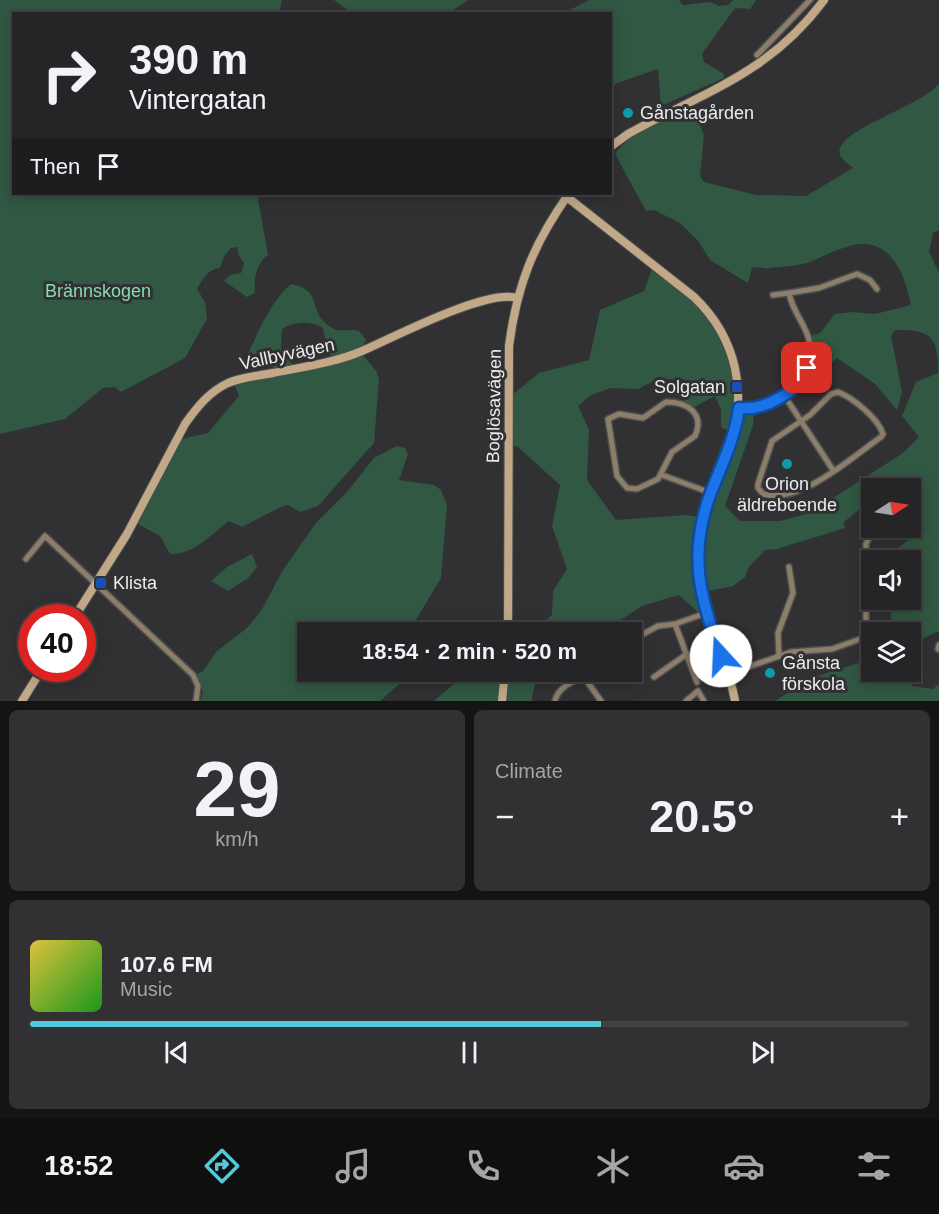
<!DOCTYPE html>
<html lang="en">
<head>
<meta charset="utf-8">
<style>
  :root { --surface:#252527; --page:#313133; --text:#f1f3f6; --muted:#a3a5a7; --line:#424244; --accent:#53cadc }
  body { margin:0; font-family:Helvetica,sans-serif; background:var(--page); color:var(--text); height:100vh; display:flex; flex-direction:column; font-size:22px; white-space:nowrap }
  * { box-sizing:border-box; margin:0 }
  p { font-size:20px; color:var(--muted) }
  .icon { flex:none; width:33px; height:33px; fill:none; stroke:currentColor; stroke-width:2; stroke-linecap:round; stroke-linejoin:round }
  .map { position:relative; height:701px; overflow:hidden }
  .drawer { display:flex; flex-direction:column; gap:9px; padding:9px; background:#141415; flex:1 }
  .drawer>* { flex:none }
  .hud { position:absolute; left:12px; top:12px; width:600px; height:183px; border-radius:0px; box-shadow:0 3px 15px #0003,0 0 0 2px var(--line); background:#252527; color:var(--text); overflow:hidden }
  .needle { width:39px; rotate:78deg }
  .controls { position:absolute; left:861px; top:478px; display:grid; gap:12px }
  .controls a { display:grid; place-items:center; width:60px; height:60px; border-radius:0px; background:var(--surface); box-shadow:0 3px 15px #0003,0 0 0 2px var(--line); font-size:30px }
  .speed { position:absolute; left:18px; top:604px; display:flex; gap:12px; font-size:30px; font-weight:700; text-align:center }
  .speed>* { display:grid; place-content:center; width:78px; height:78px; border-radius:50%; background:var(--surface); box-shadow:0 3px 15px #0003,0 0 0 2px var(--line); line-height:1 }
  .speed .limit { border:9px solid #d22; background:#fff; color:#111 }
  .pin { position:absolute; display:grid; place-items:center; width:51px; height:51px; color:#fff; margin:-26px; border-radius:12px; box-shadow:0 3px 9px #0006 }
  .me { position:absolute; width:66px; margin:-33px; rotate:340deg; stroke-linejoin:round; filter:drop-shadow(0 0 4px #0008) }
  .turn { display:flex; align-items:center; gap:21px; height:126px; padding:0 18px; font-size:27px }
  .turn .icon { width:78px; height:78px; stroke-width:2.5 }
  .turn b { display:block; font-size:42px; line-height:51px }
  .then { display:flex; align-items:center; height:57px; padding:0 18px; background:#0003; gap:12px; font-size:22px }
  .big { font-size:45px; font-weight:800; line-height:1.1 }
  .drawer .tile { flex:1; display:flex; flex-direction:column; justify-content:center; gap:9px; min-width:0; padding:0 21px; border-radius:9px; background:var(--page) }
  .drawer .dial { align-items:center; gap:0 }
  .dial b { font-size:78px; line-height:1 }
  .song { display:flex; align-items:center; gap:18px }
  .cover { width:72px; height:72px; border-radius:9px; background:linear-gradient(135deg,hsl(50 70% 55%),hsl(120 70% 35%)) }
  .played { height:6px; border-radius:3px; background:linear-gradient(90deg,var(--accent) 65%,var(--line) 65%) }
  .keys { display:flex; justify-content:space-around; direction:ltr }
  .heat { display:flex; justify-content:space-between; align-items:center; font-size:33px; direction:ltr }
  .drawer .tiles { flex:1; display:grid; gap:9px; grid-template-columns:1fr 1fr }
  .tile:last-child { grid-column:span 2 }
  .trip { position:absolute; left:297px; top:622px; width:345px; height:60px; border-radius:0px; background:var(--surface); box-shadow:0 3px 15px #0003,0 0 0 2px var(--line); font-weight:800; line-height:60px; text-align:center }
  .tabs { display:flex; height:96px; justify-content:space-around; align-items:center; background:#0f0f10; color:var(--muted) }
  .tabs .icon { width:42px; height:42px }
  .tabs .selected { color:var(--accent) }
  .tabs b { font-size:27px; color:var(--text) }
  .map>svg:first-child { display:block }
  .green { fill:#305842 }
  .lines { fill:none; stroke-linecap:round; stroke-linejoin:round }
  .street-casing { stroke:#4f4f52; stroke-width:8 }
  .secondary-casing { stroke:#4f4f52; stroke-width:10 }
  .street { stroke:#8d7e6a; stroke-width:5 }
  .secondary { stroke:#c1a988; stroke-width:8 }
  .route-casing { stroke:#114b97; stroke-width:15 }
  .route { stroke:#1a73e8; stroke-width:10 }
  .culture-dot { fill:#0f9aa8; stroke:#313134; stroke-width:2 }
  .transit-dot { fill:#1a4fb4; stroke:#313134; stroke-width:2 }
  .labels { text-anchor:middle; stroke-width:6; stroke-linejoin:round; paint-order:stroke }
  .poi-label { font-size:18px; fill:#ececed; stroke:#313134; text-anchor:start }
  .park-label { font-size:18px; fill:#86dcac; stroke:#313134 }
  .street-label { font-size:18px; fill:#ececed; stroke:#313134 }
</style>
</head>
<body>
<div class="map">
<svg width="939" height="701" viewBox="0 0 939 701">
  <rect width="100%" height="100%" fill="#313134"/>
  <!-- green -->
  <g class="green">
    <path d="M0 0H282L279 13 14 14V194H257L268 255C257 262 253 280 255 293L247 297 224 281 230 275 241 273 244 263 239 256 237 247 231 248 224 256 220 268C208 269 203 278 197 289L205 302 207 319 185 358 121 392 115 387 103 388 65 419 0 434Z"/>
    <path d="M334 0H468L449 13 353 14Z"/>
    <path d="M589 0H679L683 5 711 2 719 6 728 5 733 0H756L750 9 736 8 732 12 702 54 704 62 724 74V78L661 106 658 69 617 83 611 89 610 14 564 13Z"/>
    <path d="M939 83V230L933 233 929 252 939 273V631L920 640 911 649 910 633H879L891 631V600H910V561H891V553L924 529 916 515 920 511V503L915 500 911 502 910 489H895L891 485 886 489H872L871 499 843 523 845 528 777 549 765 550 748 568 745 577 733 586 704 592 701 576 702 531 743 414 754 410 753 425 725 506 740 521H780L810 513 903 453 919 437 902 416 916 382 938 373C939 336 930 329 895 330L891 336 902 392 897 410 875 384 837 358 792 398 791 394C808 376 815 361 811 336L820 333 835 314 852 312 875 314 911 305C904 271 889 233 846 247 832 251 820 258 807 263 795 266 781 267 770 268 763 269 758 266 752 268L748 283 710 260 699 242 680 223 654 210 646 211 615 154C625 137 677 105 695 115L704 135 700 176 704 182 756 195 806 196 853 168C849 164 842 160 840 155 832 130 923 107 939 83Z"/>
    <path d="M652 269C715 315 746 351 730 432L721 427V410L715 396 694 407 684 401V379H657L638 389 611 388 591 395 578 406 589 430 587 480 616 520 686 515 700 517C693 549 695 579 703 611L699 613 679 595 642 606 613 625 612 633H546L548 618 552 615 553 591 567 569 552 526 560 485 518 447 512 445 511 396 539 373 589 360 600 310 644 291Z"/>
    <path d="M291 284C326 291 305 311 332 328 340 333 351 328 359 331L366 340 363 346 331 358 322 327C309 321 294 321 282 329L281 348 293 365 274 368 259 357 252 362 247 356C258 332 271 301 291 284Z"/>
    <path d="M362 354 376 371 379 380 374 443 318 506 300 512 288 505 283 506 242 527 229 521C212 534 193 555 170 554L160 536 138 524 181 439 208 433 239 396 234 384Z"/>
    <path d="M397 446 405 448 408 454 399 480 434 485 441 490 447 505 441 578 408 633H308V672H413L380 701H200L203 693 197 674 203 671 217 651 247 628 261 611 283 570 316 523 346 493 374 458Z"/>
    <path d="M252 554 257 567 248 578 228 591 211 581 227 567Z"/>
    <path d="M871 659 872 672H907L912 686 933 689 939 684V701H775L812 678Z"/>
    <path d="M468 672H501L498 701H434Z"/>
    <path d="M511 672H545C535 678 533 690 532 701H505Z"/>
  </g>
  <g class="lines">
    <!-- street casing -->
    <g class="street-casing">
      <g id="street">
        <path d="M757 55 810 0"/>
        <path d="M773 295 789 293"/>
        <path d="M838 392C853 398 878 418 883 434L881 437C852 457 800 505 763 494L758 488V484L772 441 810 415 831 394Z"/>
        <path d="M784 395 833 470"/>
        <path d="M666 402C687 402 705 413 695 436L672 452 658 479 637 489 627 488 617 476 608 419 619 414 643 418Z"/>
        <path d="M739 408C776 412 817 379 809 340 805 323 792 311 789 293L819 288 857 274 870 280 877 289"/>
        <path d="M662 475 711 493"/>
        <path d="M910 510 914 508"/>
        <path d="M26 559 45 536 193 675 198 686 196 701"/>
        <path d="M632 640 658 626 675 624"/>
        <path d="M938 649 939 645"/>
        <path d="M779 656 778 633 793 593 789 567"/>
        <path d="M728 674 791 652 832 649 863 638 866 631V544L869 538 884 528"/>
        <path d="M584 677 601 701"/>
        <path d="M654 677 687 654"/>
        <path d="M697 682 675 624 706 613"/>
        <path d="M555 701C558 685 579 679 593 672"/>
        <path d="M686 701 698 691 704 701"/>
      </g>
    </g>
    <!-- secondary casing -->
    <g class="secondary-casing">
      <g id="secondary">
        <path d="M610 147 628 134C704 92 769 74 824 0"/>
        <path d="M567 197 694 297C737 338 749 395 728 451 714 489 696 524 698 565 700 613 727 654 735 701"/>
        <path d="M74 618 127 534 185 424C197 407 209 392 228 383 242 377 258 376 273 373 302 367 334 363 362 351 392 338 488 288 517 298"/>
        <path d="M508 633 509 346C517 285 533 245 568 195"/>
        <path d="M22 701 42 669"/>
        <path d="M502 701 505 672"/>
      </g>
    </g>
    <!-- street -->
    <use href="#street" class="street"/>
    <!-- secondary -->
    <use href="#secondary" class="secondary"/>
  </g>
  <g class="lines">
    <!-- route casing -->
    <g class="route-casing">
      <path id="route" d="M721 656C700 598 688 555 710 495 721 466 735 439 739 408 764 411 799 392 807 368"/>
    </g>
    <!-- route -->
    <use href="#route" class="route"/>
  </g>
  <!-- markers -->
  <g class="culture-dot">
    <circle cx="628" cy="113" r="6"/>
    <circle cx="787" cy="464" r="6"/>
    <circle cx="770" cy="673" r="6"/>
  </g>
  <g class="transit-dot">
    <rect x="731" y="381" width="12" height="12" rx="3"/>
    <rect x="95" y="577" width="12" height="12" rx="3"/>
  </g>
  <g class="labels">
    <!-- poi labels -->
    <g class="poi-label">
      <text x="640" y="119">Gånstagården</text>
      <text x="725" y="393" text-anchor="end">Solgatan</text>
      <text x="787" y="490" text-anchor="middle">Orion<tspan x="787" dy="21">äldreboende</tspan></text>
      <text x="113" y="589">Klista</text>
      <text x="782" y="669">Gånsta<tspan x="782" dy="21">förskola</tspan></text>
    </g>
    <!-- park labels -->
    <g class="park-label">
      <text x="98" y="297">Brännskogen</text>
    </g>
    <!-- street labels -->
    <g class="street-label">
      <text transform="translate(287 354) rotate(-12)" y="6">Vallbyvägen</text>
      <text transform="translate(494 406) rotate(-89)" y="6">Boglösavägen</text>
    </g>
  </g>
</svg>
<div class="controls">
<a><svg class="needle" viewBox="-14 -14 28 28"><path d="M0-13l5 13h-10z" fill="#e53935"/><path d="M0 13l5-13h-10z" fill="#a3a5a7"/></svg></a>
<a><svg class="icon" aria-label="sound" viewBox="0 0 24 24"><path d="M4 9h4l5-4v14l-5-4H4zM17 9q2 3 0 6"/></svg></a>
<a><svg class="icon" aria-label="layers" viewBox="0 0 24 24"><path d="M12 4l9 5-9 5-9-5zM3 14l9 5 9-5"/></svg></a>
</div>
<div class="speed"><div class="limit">40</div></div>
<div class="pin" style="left:807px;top:368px;background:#d93025"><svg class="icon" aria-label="arrive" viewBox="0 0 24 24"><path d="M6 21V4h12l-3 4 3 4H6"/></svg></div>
<svg class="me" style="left:721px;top:656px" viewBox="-20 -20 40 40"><circle r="19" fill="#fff"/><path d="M0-13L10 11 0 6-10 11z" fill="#1a73e8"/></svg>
<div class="trip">18:54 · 2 min · 520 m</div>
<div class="hud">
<div class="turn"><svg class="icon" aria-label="right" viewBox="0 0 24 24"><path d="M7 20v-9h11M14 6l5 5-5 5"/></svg><div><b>390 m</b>Vintergatan</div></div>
<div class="then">Then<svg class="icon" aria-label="arrive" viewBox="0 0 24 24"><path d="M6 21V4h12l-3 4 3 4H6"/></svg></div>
</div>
</div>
<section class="drawer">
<div class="tiles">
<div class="tile dial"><b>29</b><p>km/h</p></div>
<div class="tile"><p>Climate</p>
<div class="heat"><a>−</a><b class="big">20.5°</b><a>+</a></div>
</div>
<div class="tile">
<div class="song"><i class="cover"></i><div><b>107.6 FM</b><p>Music</p></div></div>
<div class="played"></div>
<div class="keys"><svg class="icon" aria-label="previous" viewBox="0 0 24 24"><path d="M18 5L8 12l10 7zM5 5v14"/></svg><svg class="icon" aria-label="pause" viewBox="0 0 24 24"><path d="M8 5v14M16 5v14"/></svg><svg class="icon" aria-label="next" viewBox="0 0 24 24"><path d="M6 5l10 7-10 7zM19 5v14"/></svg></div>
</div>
</div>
</section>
<nav class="tabs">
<b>18:52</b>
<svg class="icon selected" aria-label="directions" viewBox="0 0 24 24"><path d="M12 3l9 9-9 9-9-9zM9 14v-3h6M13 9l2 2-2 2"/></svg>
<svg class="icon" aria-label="music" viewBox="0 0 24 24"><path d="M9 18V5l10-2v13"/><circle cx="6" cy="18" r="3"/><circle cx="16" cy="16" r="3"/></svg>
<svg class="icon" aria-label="phone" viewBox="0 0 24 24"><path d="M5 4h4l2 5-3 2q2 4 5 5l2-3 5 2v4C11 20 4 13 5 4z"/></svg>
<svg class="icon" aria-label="climate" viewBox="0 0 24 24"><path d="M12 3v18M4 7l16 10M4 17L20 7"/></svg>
<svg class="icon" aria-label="car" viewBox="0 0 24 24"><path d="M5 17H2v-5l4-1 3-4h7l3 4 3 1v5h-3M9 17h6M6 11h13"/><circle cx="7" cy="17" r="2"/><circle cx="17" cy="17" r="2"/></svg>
<svg class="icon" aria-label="filters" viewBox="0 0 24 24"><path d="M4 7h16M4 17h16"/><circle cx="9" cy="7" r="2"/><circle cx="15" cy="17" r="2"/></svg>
</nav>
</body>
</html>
